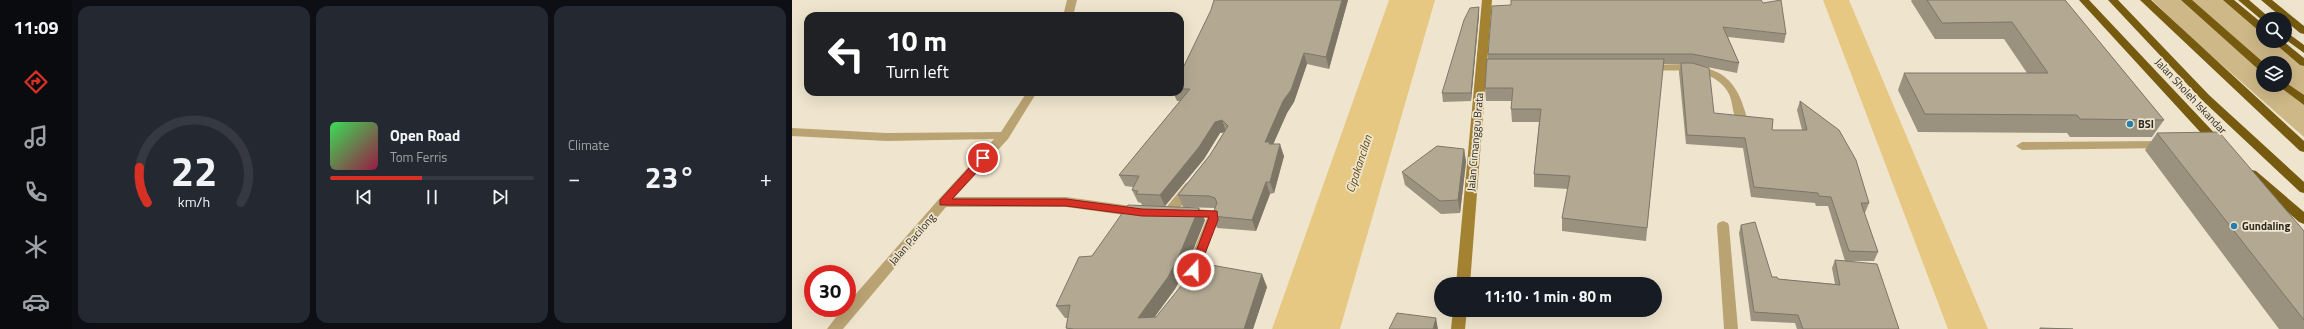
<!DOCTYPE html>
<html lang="en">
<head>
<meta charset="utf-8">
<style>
  :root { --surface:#171b24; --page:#242831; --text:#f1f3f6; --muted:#9ea1a6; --line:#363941; --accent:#d93025 }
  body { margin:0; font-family:"Titillium Web",sans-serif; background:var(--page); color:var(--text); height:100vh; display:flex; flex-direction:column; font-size:15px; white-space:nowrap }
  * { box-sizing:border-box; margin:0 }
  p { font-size:13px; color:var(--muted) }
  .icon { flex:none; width:22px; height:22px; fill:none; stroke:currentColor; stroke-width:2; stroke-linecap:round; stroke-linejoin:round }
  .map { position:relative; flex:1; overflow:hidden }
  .side { display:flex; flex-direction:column; gap:6px; padding:6px; background:#0d0f14; width:720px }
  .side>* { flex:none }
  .banner { position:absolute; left:12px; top:12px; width:380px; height:84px; border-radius:12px; box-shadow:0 4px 16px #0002; background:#202124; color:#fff; overflow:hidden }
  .fabs { position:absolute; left:1464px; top:12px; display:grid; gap:8px }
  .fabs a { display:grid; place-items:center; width:36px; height:36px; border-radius:50%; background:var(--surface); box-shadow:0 4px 16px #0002; font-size:20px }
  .speed { position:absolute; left:12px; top:265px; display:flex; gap:8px; font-size:20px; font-weight:700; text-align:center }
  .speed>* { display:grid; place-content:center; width:52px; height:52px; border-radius:50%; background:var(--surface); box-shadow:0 4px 16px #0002; line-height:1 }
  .speed .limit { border:6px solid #d22; background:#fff; color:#111 }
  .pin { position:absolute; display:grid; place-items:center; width:34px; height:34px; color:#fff; margin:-17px; border:2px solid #fff; border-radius:50%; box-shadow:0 1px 4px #0007 }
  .me { position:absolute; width:44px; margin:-22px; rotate:21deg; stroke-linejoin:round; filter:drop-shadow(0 0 3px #0008) }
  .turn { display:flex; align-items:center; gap:14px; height:84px; padding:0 16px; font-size:18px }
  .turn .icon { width:52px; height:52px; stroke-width:2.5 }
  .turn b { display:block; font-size:28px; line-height:34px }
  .big { font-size:30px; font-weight:700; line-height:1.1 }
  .side .card { flex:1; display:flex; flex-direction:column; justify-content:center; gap:6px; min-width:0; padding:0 14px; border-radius:12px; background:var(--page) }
  .side .dial { align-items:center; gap:0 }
  .dial svg { height:104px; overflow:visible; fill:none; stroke:var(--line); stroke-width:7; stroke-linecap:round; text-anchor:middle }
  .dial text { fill:var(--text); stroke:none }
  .song { display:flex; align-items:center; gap:12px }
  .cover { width:48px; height:48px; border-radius:6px; background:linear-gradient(135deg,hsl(130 70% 55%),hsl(340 70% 35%)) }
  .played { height:4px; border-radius:2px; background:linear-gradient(90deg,var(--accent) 45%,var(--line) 45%) }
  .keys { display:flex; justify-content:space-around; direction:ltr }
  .heat { display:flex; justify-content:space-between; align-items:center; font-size:22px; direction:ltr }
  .side .tiles { flex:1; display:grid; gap:6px; grid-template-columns:repeat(3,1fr) }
  .trip { position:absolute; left:642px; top:277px; width:228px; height:40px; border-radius:20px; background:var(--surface); box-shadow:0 4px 16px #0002; font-weight:700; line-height:40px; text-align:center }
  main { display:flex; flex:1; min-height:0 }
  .menu { display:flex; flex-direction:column; width:72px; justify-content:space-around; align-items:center; background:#090b0e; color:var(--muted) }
  .menu .icon { width:28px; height:28px }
  .menu .selected { color:var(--accent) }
  .menu b { font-size:18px; color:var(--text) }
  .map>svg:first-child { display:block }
  .green { fill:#ceb887; fill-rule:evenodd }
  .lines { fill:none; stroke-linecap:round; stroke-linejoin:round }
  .canal { fill:#e7c882; fill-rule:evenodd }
  .river { fill:#e7c882; fill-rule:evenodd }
  .lane { fill:#baa373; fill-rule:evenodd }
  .street { fill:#baa373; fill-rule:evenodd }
  .secondary { fill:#a38232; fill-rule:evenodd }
  .highway { fill:#765a0f; fill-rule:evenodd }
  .wall { fill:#9a917e }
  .shaded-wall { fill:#7d7667 }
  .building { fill:#b3a993; stroke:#7d7667 }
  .route { fill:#d93025; stroke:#8d1f18 }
  .poi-dot { fill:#2580ad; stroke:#efe5ce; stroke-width:1.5 }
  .labels { text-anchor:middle; stroke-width:3.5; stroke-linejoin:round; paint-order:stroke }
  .street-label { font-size:11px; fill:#2f2b22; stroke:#efe5ce }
  .poi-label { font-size:11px; font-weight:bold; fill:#2f2b22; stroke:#efe5ce; text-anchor:start }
  .water-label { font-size:12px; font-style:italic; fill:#634e19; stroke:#efe5ce }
</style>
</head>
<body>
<main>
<nav class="menu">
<b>11:09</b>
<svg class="icon selected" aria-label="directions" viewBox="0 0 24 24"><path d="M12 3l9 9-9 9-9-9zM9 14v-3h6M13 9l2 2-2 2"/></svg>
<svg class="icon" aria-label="music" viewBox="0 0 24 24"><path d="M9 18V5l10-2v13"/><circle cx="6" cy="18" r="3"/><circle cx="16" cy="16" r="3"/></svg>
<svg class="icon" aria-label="phone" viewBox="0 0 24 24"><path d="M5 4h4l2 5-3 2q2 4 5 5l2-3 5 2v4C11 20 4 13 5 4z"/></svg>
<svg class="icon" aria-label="climate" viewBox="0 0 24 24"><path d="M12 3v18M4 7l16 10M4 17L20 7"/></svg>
<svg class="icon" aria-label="car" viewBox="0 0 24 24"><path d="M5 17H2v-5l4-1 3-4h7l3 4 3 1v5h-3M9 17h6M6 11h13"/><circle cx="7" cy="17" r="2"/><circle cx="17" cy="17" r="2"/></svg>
</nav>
<section class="side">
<div class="tiles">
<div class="card dial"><svg viewBox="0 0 100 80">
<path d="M14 69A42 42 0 1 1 86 69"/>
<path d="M14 69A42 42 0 0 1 8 42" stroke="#d93025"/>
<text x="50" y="56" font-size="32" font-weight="700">22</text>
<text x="50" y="72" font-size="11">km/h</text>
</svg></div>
<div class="card">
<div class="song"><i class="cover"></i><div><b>Open Road</b><p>Tom Ferris</p></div></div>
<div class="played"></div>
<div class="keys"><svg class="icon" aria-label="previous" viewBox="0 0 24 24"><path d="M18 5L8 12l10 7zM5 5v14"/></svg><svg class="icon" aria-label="pause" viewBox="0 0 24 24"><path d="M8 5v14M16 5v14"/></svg><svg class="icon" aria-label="next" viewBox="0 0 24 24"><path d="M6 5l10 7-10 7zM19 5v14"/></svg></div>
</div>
<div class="card"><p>Climate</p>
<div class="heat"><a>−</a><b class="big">23°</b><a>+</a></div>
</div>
</div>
</section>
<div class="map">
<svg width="1512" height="329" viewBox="0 0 1512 329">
  <rect width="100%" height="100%" fill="#efe5ce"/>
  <!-- green -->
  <path class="green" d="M1360 0H1437L1471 29V41H1485L1512 63V137L1404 42ZM1471 63H1493V85H1471Z"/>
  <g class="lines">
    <!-- canal -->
    <path class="canal" d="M1031 0H1057L1196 329H1156Z"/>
    <!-- river -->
    <path class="river" d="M597 0H643L548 329H480Z"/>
    <!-- lane -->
    <path class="lane" d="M1373 141 1379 145 1377 148 1230 150 1224 146 1230 142Z"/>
    <!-- street -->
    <g class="street">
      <path d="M275 0H285L281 16H271Z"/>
      <path d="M892 64C931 68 945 80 955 118L953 121H945C940 113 941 102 937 94 922 65 882 71 855 71L850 68 855 65Z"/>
      <path d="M235 92H245L216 139 163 197H274L347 207 351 209 353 212 351 215 347 217 274 207H154L51 329H35L51 308H55V304L147 199 202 139 94 141 0 136V128L94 133 209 132Z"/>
      <path d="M398 182 402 183 404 186 402 189 382 216H372L371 213 372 210 394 183Z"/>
      <path d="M394 208 427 211 428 214 405 277 403 281 398 282 393 281 391 277 415 218 389 216 388 213 389 210Z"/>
      <path d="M931 221 936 223 937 226 946 329H932L925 226 926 223Z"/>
    </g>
    <!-- secondary -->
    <g class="secondary">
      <path d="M690 0H700L678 284H664Z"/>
      <path d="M661 310H675L673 329H659Z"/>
    </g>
    <!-- highway -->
    <g class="highway">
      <path d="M1287 0H1297L1429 140 1431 143 1429 146H1421Z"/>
      <path d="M1316 0H1326L1417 95 1512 182V193L1508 192 1410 100Z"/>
      <path d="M1348 0H1359L1512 141V152L1508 151Z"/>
      <path d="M1389 0H1400L1472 63 1471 71 1467 70Z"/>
      <path d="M1431 0H1442L1471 24V32L1467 31Z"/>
      <path d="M1446 0H1457L1479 19H1471V21Z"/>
      <path d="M1469 0H1480L1512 26V34L1508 33Z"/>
      <path d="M1493 31 1512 45V53L1493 39Z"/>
      <path d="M1480 41H1491L1512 58V66L1508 65Z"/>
      <path d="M1493 82 1512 95V105L1488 87 1487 85H1493Z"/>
      <path d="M1460 170 1464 171 1512 212V224L1507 222 1456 177 1454 174Z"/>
    </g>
  </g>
  <!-- wall -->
  <g class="wall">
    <path d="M556 0 537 69 515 64 502 102 495 113 481 144 492 156 482 193 478 194 464 231 425 228 420 216 423 208 391 207 386 195 418 155 432 132 428 133 412 159 373 206 413 220 394 268 383 289 362 317 475 287 461 329H275L274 328 276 318H273L264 306 300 256 350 205 349 203 346 202 340 190 341 187 333 186 327 175 388 101H385L381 92H388V74Z"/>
    <path d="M1120 0H1273L1372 120 1360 137H1278L1275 133 1126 132 1106 90 1112 73H1235L1212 39H1143L1119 1Z"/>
    <path d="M719 5 994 34 992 43 936 37 947 63 945 73 905 65 922 113 980 130H1010L1005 110 1008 101 1077 203 1073 213H1072L1086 252 1082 261H1054L1107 329H1005L1003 323 959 321 947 233 949 225 980 277 986 279 1043 284 1040 268 1043 260 1053 261 1036 206H1024L1023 203 959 197 951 148 894 144 887 72 889 64H871L854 241 770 231V218L776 189 742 187V174L747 122H720L719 109 720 101H694L693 88 696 59V54Z"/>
    <path d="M687 7V15L679 101 651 102 650 93Z"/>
    <path d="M1365 133 1512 231V329H1487L1353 150Z"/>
    <path d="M672 149 674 162 668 213 649 214 613 185 610 172Z"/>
  </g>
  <!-- shaded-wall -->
  <g class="shaded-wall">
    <path d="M550 0H556L537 69 534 57Z"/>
    <path d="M687 7V15L679 101V93Z"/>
    <path d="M512 53 515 64 502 102 495 113 480 147 473 142Z"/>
    <path d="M430 120 434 132 428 133 412 159 373 206 368 195 423 122Z"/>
    <path d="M488 144 492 156 482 193 478 182Z"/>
    <path d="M672 149 674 162 668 213 666 200Z"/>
    <path d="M474 182 478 194 464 231 460 220Z"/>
    <path d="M407 208 413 220 394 268 383 289 354 329 346 318Z"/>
    <path d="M470 274 475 287 461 329H452Z"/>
    <path d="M644 318 646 329H641Z"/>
  </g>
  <!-- building -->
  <g class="building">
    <path d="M422 0H550L534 57 512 53 499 90 491 101 473 142H478L477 144H488L478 182H474L460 220 420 216 425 203 423 198 417 196 386 195 418 155 436 126 430 120 423 122 407 147 368 195 344 194 346 191 340 190 347 176 327 175 398 89H388V74L419 10Z"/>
    <path d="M719 0H969L971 3 989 0 994 34 931 27 947 63 900 54H696L700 6 719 5Z"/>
    <path d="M1135 0H1273L1372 120 1288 119 1285 115 1133 114 1112 73H1256L1220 22 1150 23Z"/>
    <path d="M687 7 679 93H650L672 20 678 8Z"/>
    <path d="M695 59H872L855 228 770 218 778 176 742 174 749 109H719L721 88H693Z"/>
    <path d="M889 63H900L917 68 922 113 981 119 980 130H1015L1008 101 1047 130 1064 160 1077 203H1069L1086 252 1057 251 1039 197 1027 196 1026 193 962 187 953 138 895 135Z"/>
    <path d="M1427 132 1512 231V320L1365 133Z"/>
    <path d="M645 146 672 149 666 200 648 201 610 172Z"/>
    <path d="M336 205 407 208 387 256 376 277 346 318 364 317 389 286 402 262 470 274 452 329H282L274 328 278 305 264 306 287 257 300 256Z"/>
    <path d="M963 222 980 277H985L986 279 1048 285 1043 260 1085 264 1107 329H1011L1006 315 962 312 949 225Z"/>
    <path d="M605 313 644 318 641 329H597Z"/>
    <path d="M1248 328 1281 329H1248Z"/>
  </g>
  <!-- route -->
  <path class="route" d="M191 155 195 156V161L160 199H274L350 209 425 211 426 220 406 272 402 274 397 270 417 217 350 216 274 206 148 205V200L188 156Z"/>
  <!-- markers -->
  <g class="poi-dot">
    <circle cx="1338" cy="124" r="4"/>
    <circle cx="1442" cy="226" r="4"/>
  </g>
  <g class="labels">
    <!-- street labels -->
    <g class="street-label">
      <text transform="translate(1399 96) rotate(47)" y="4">Jalan Sholeh Iskandar</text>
      <text transform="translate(683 142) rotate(-85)" y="4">Jalan Cimanggu Brata</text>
      <text transform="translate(120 239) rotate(-49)" y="4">Jalan Pacilong</text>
    </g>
    <!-- poi labels -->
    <g class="poi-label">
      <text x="1346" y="128">BSI</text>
      <text x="1450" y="230">Gundaling</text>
    </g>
    <!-- water labels -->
    <g class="water-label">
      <text transform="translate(567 164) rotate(-72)" y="4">Cipakancilan</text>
    </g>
  </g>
</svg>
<div class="fabs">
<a><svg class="icon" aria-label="search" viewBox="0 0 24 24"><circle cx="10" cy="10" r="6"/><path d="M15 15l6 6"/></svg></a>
<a><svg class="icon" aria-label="layers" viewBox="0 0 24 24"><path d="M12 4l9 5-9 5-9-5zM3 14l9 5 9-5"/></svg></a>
</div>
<div class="speed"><div class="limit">30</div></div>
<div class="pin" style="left:191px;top:158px;background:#d93025"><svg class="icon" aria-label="arrive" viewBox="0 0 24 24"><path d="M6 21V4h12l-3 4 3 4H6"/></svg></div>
<svg class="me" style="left:402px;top:270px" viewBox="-20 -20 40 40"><circle r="17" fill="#d93025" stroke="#fff" stroke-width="3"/><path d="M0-11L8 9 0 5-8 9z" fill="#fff"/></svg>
<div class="trip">11:10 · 1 min · 80 m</div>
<div class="banner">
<div class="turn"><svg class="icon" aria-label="left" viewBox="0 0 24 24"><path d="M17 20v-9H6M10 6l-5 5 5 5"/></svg><div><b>10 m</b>Turn left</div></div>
</div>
</div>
</main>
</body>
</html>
